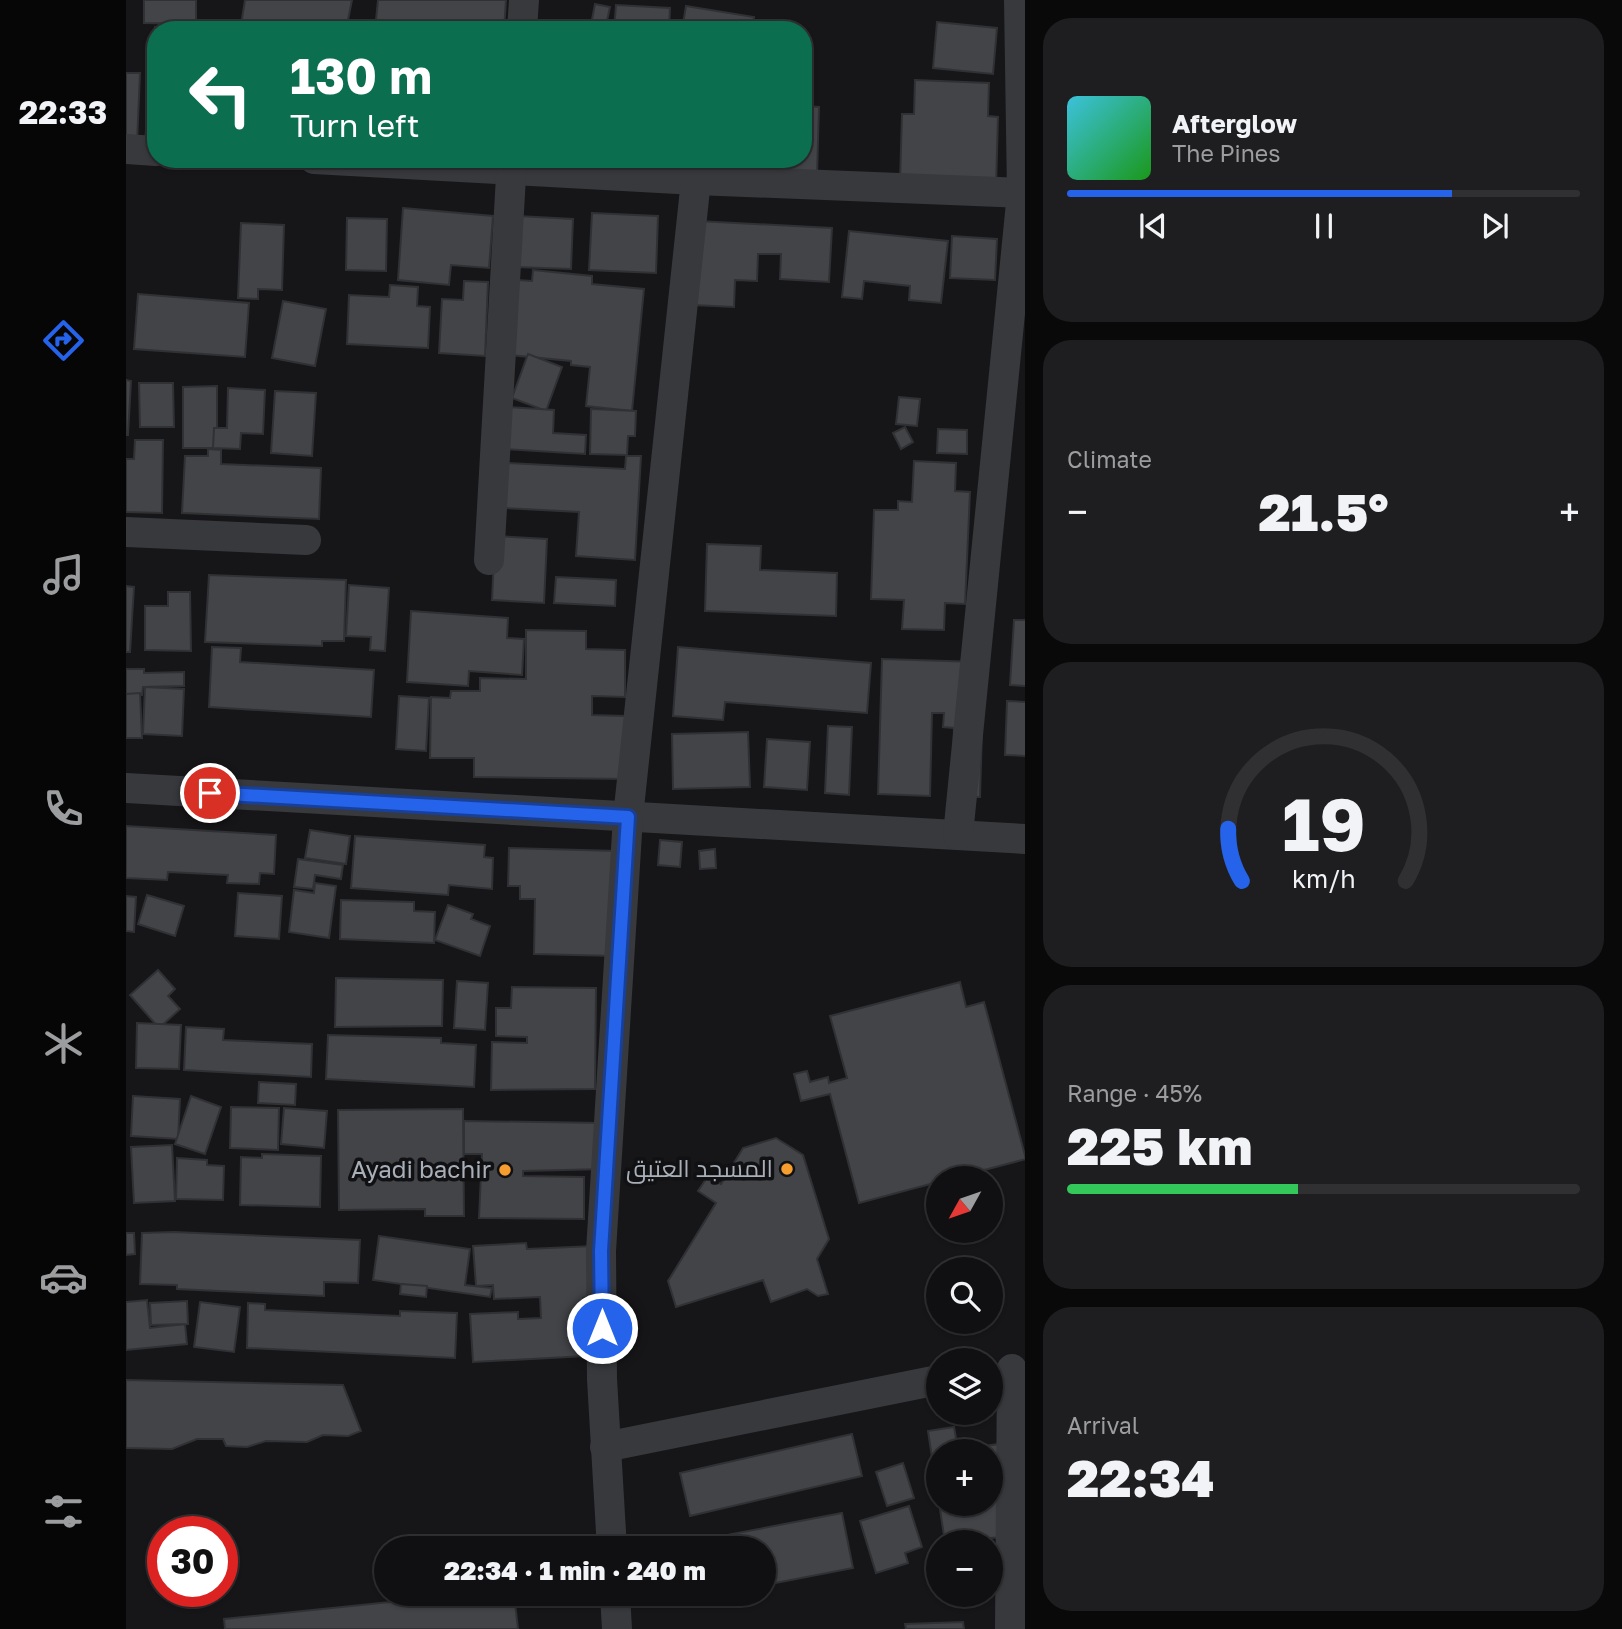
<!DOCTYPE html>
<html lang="en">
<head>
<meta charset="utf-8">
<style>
  :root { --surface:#101012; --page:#1e1e20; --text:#f1f3f6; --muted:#9c9d9f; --line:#303032; --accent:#2563eb }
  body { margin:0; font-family:"Golos Text",Cairo,sans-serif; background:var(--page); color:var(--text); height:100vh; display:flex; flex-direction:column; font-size:26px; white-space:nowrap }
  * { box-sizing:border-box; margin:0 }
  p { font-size:23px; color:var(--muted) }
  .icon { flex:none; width:38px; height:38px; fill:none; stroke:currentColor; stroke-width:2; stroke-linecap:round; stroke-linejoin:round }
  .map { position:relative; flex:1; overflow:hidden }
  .drawer { display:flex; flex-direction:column; gap:18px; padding:18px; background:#09090a; width:597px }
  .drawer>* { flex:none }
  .banner { position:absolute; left:21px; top:21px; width:665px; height:147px; border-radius:28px; box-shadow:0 2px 5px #0004,0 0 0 2px var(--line); background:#0b6e4f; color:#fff; overflow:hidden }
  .needle { width:46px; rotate:230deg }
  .fabs { position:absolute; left:800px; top:1166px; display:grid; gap:14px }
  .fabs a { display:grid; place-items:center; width:77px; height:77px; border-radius:50%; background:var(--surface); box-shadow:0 2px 5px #0004,0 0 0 2px var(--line); font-size:35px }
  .speed { position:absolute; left:21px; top:1516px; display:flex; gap:14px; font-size:35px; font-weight:700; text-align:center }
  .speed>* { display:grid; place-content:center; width:91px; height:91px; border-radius:50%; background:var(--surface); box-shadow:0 2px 5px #0004,0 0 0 2px var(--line); line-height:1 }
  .speed .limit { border:10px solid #d22; background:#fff; color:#111 }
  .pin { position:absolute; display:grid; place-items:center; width:60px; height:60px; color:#fff; margin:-30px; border:4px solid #fff; border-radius:50%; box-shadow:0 2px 7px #0007 }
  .me { position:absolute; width:77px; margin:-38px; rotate:0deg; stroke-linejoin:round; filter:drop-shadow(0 0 5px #0008) }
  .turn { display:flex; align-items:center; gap:24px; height:147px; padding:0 28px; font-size:32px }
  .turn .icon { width:91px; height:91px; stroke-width:2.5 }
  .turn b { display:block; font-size:49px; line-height:60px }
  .big { font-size:52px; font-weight:800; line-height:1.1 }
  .drawer .card { flex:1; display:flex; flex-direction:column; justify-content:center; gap:10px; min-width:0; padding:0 24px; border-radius:28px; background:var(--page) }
  .drawer .dial { align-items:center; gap:0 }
  .dial svg { height:182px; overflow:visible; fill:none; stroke:var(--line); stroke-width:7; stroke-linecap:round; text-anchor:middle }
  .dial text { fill:var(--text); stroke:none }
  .song { display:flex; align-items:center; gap:21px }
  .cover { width:84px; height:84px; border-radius:10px; background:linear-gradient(135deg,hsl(190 70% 55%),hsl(120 70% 35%)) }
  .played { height:7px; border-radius:4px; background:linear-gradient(90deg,var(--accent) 75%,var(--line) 75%) }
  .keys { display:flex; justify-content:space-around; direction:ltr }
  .heat { display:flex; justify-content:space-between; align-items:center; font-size:38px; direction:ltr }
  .charge { height:10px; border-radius:5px; background:linear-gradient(90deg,#34c759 45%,var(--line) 0) }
  .trip { position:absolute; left:248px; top:1536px; width:402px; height:70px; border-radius:35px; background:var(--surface); box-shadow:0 2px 5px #0004,0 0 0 2px var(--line); font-weight:800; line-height:70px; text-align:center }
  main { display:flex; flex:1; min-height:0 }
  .menu { display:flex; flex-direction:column; width:126px; justify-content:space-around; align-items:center; background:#060607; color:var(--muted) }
  .menu .icon { width:49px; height:49px }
  .menu .on { color:var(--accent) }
  .menu b { font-size:32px; color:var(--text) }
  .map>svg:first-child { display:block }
  .building { fill:#424448; stroke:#303134; stroke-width:2 }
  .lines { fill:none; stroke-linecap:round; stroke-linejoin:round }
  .minor { stroke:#37393d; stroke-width:30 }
  .route-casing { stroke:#184099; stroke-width:18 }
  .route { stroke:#2563eb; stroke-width:12 }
  .poi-dot { fill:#f69d30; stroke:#111113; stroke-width:2.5 }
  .labels { text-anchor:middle; stroke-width:7; stroke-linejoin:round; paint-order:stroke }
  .poi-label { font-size:24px; fill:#a8afb9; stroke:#111113; text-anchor:end }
</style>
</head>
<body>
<main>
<nav class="menu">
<b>22:33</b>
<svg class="icon on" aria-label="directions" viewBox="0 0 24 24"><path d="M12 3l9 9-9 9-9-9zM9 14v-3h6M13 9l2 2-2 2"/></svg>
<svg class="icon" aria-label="music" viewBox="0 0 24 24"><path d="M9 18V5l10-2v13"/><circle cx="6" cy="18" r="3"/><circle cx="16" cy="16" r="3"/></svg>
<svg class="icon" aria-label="phone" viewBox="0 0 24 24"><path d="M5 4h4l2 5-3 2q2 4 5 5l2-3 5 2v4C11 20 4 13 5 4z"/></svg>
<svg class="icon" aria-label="climate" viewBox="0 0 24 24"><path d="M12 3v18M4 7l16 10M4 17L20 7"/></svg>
<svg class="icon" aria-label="car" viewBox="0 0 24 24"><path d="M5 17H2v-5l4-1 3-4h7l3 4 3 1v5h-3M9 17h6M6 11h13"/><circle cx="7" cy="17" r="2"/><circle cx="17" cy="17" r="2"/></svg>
<svg class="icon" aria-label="filters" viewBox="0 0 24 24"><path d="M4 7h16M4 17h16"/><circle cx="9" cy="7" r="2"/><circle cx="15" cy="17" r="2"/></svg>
</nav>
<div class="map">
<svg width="900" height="1629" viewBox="0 0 900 1629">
  <rect width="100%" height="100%" fill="#161618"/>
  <!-- building -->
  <g class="building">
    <path d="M18 0H70V24L18 23Z"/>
    <path d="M119 0H226L220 30 180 24 179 30H140L115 25Z"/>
    <path d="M252 0H380L378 30H249Z"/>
    <path d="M469 4 484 7 479 30H464Z"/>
    <path d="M490 5 544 8 543 30H488Z"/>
    <path d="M560 6 628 17 626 30H556Z"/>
    <path d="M811 22 871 28 867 74 807 68Z"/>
    <path d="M29 27 63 30H30V142L19 141Z"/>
    <path d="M0 73H14L11 143 0 142Z"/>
    <path d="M789 80 863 83 862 116 872 117 870 186 774 182 776 114H788Z"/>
    <path d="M677 106 693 107 691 175 601 171V159H677Z"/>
    <path d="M447 159H532L531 169Z"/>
    <path d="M549 159H589L588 165 549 163Z"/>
    <path d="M277 208 367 216 363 268 325 265 323 285 272 280Z"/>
    <path d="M466 213 532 216 530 273 463 270Z"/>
    <path d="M392 216 447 219 445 269 390 267Z"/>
    <path d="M221 218 261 219 260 271 220 270Z"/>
    <path d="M571 221 706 228 703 282 654 279 655 254H632L631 281 609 280 608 307 567 305Z"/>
    <path d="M115 223 158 225 156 290 132 289V299L112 298Z"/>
    <path d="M723 231 822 241 815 303 783 300 784 286 738 281 736 299 716 297Z"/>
    <path d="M826 236 871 239 869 280 824 278Z"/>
    <path d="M407 270 466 276V284L518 289 506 411 460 406 464 367 445 365V361L384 355 392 280 406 281Z"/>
    <path d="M338 281 362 282 359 356 313 353 316 299 337 300Z"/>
    <path d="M264 285 292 287 291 306 304 307 302 348 221 344 223 295 263 297Z"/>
    <path d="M12 294 123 303 119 357 8 349Z"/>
    <path d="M157 301 200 309 189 366 146 358Z"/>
    <path d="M402 354 436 367 420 411 386 398Z"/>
    <path d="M0 380 5 381 2 435H0Z"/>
    <path d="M13 383H47L48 427H14Z"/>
    <path d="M91 386V448H57V387Z"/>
    <path d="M102 388 139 390 137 434 115 433 114 449 87 448 88 428H101Z"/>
    <path d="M149 391 190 393 186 456 145 453Z"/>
    <path d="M773 397 794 399 791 426 770 424Z"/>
    <path d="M382 407 428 410 427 433 460 435 459 454 379 449Z"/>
    <path d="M465 409 510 411 509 436H502L501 455 464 454Z"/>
    <path d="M779 427 787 442 775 449 767 433Z"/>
    <path d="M812 429 841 430V454L811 453Z"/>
    <path d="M9 440H37L36 513 0 512V459H8Z"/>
    <path d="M82 449 95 450V464L195 468 193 519 56 513 59 456H82Z"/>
    <path d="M500 456H515L509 560 450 556 453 512 379 508 382 463 499 469Z"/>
    <path d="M788 461 830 463 829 491 844 492 839 604 819 603 818 630 776 629 778 600 745 599 748 510H772V501L786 502Z"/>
    <path d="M369 536 421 539 418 603 366 600Z"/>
    <path d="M581 544 635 546 634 570 711 573 710 616 579 611Z"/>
    <path d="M83 575 220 580 218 641H196V646L79 642Z"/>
    <path d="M430 577 490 580 489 606 428 603Z"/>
    <path d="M223 585 263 588 259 651 244 650 245 637 220 636Z"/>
    <path d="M0 586 8 587 4 652H0Z"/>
    <path d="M42 592H64L65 651 19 650V606H42Z"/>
    <path d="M285 611 382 618 381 638 398 639 396 675 343 671 342 686 281 682Z"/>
    <path d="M888 620H900V686L884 685Z"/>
    <path d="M400 630 460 631V649L499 650V697L466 696V715L499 716V779L348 777V758H304L305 697 324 698 325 691H354V678L400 679Z"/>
    <path d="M86 647 115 648 114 662 248 670 245 717 83 707Z"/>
    <path d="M552 647 745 663 741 713 599 702 597 720 547 716Z"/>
    <path d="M756 659 852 662 856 729 854 797H826L828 728 817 727 818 713H806L804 796 752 794Z"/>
    <path d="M0 669H18V673L58 672V686L17 687 16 695H0Z"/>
    <path d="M19 687 58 689 56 736 17 734Z"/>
    <path d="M14 693 16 738H0V694Z"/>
    <path d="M273 696 303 698 300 751 270 749Z"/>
    <path d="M881 701 900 702V756L879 755Z"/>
    <path d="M702 726 726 727 723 795 699 793Z"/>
    <path d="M622 732 624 787 547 789 546 734Z"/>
    <path d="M641 739 684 742 681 790 638 787Z"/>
    <path d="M0 826 150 835 148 874 134 873 133 884 101 883 102 875 42 872 41 880 0 878Z"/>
    <path d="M184 830 224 836 220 864 179 858Z"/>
    <path d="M229 836 359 845 358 857 367 858 366 889 323 885 322 895 225 888Z"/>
    <path d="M534 840 556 842 554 867 532 865Z"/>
    <path d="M383 848 491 851 489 956 408 954 409 899H394V886H382Z"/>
    <path d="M589 849 590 868 574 869 573 851Z"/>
    <path d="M172 859 217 865 215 879 189 875 187 889 168 887Z"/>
    <path d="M189 883 210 886 203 938 163 932 168 890 188 893Z"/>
    <path d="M112 893 156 896 153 939 109 936Z"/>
    <path d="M21 895 58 906 49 936 12 924Z"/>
    <path d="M0 896 10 897 8 932 0 931Z"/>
    <path d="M215 900 288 902V911L309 912 308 943 214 939Z"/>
    <path d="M322 905 347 914 345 919 364 926 354 956 309 940Z"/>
    <path d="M32 970 49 989 42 996 54 1009 33 1028 4 995Z"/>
    <path d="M210 978 317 980 316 1026 209 1027Z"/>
    <path d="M331 981 362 983 359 1030 328 1028Z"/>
    <path d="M834 982 840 1007 858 1002 900 1159 828 1178H812V1182L733 1203 704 1094 675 1101 668 1074 681 1071 684 1082 702 1077 703 1083 721 1078 704 1016Z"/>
    <path d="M386 987 470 988 469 1089 365 1090 366 1042 401 1043V1037L370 1036V1008H385Z"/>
    <path d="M11 1023 55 1025 53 1069 10 1068Z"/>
    <path d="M60 1027 98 1029 97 1040 186 1044 185 1077 58 1070Z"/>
    <path d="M202 1035 315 1038V1043L350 1045 348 1087 200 1079Z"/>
    <path d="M133 1082 170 1084 169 1105 132 1103Z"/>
    <path d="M7 1096 54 1099 52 1139 5 1136Z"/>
    <path d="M65 1096 95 1107 79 1154 49 1144Z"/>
    <path d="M105 1107 153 1108 152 1150 104 1148Z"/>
    <path d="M158 1108 201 1111 198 1148 155 1144Z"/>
    <path d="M337 1109 338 1216H299V1209L213 1210 212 1110Z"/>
    <path d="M338 1121 479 1123V1169L397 1171V1176L458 1177V1219L353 1218 356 1154H338Z"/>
    <path d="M650 1138 677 1155 703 1239 691 1259 702 1294 692 1296 681 1289 645 1302 637 1280 550 1307 542 1281 590 1203 572 1191 582 1176 595 1184 617 1148Z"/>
    <path d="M46 1145 49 1201 8 1203 5 1147Z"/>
    <path d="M136 1154 195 1156 194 1207 114 1205 115 1157 136 1158Z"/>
    <path d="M51 1158 81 1160V1165L98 1166 97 1200 50 1199Z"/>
    <path d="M48 1232 234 1240 232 1283 198 1282V1296L51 1289V1285L14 1284 16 1233Z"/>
    <path d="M0 1233H8L9 1254 0 1255Z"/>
    <path d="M253 1236 344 1249 339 1285 366 1288 364 1297 247 1280Z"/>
    <path d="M400 1243 401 1249 467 1246 469 1297 457 1298 460 1356 347 1362 344 1314 392 1312V1319L415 1318 414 1297 368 1299 367 1285 350 1286 347 1246Z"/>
    <path d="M275 1284 301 1286 300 1297 274 1294Z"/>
    <path d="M21 1300 24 1328 59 1324 61 1344 0 1350V1302Z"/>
    <path d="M61 1301 62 1324 25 1325 24 1303Z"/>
    <path d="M74 1302 114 1307 108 1352 68 1347Z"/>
    <path d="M122 1303 139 1304V1310L274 1316V1311L331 1313 329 1358 121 1348Z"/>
    <path d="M0 1380 217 1385 235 1431 222 1436 197 1435 181 1442 140 1441 121 1447 100 1446 97 1439H71L46 1449 0 1448Z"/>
    <path d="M828 1427 832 1450 873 1444 887 1536 819 1542 813 1503H864V1451H812V1497L802 1431Z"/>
    <path d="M726 1434 736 1476 564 1516 554 1473Z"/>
    <path d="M777 1463 788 1498 761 1506 750 1472Z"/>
    <path d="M783 1506 796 1547 779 1553 782 1563 750 1573 734 1521Z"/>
    <path d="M716 1513 727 1568 639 1585V1549H560L559 1543Z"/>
    <path d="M342 1594H388L392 1629H99L98 1619Z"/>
    <path d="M837 1622 838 1629H780L779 1624Z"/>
  </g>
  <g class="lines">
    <!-- minor -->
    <g class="minor">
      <path d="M396 30 398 0"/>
      <path d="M0 149 30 151"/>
      <path d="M188 159 570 180 900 193"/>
      <path d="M0 532 180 540"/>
      <path d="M363 560 386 159"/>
      <path d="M0 788 900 839"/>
      <path d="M832 835 896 193 893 0"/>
      <path d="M479 1447 812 1380"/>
      <path d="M486 1549 476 1379 475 1251 502 817 570 180"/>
      <path d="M489 1594 491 1629"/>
      <path d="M884 1629 886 1369"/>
    </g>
  </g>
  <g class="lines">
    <!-- route casing -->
    <g class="route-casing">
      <path id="route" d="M84 793 502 817 475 1251 476 1328"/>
    </g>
    <!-- route -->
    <use href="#route" class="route"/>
  </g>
  <!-- markers -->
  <g class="poi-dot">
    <circle cx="661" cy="1169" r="7"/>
    <circle cx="379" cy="1170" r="7"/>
  </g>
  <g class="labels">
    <!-- poi labels -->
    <g class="poi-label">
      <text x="647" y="1177">المسجد العتيق</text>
      <text x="365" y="1178">Ayadi bachir</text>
    </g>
  </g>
</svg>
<div class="fabs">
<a><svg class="needle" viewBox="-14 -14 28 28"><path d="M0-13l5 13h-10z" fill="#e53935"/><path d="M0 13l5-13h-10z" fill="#9c9d9f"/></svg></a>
<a><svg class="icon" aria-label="search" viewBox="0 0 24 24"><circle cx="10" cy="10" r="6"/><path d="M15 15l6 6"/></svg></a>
<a><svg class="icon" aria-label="layers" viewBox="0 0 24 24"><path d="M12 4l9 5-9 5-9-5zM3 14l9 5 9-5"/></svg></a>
<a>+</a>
<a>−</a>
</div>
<div class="speed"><div class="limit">30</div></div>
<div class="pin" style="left:84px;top:793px;background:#d93025"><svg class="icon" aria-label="arrive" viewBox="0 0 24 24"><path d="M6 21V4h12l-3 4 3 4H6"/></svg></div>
<svg class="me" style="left:476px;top:1328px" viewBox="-20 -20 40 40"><circle r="17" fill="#2563eb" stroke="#fff" stroke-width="3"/><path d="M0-11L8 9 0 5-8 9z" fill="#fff"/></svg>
<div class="trip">22:34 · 1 min · 240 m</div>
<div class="banner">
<div class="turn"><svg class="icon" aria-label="left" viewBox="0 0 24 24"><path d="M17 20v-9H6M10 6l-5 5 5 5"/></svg><div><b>130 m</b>Turn left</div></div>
</div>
</div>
<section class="drawer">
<div class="card">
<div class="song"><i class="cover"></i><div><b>Afterglow</b><p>The Pines</p></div></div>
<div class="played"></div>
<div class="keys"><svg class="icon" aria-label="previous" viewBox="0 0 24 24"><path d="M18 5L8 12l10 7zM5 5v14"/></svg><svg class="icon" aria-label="pause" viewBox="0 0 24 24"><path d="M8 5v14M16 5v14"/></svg><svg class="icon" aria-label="next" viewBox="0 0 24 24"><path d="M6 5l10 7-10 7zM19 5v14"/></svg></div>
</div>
<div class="card"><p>Climate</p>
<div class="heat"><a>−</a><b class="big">21.5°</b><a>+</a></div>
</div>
<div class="card dial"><svg viewBox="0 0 100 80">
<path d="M14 69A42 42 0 1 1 86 69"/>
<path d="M14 69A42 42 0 0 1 8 46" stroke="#2563eb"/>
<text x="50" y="56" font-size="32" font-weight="700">19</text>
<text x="50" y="72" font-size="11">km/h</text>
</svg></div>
<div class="card"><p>Range · 45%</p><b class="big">225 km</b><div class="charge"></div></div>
<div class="card"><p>Arrival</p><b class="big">22:34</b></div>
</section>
</main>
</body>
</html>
